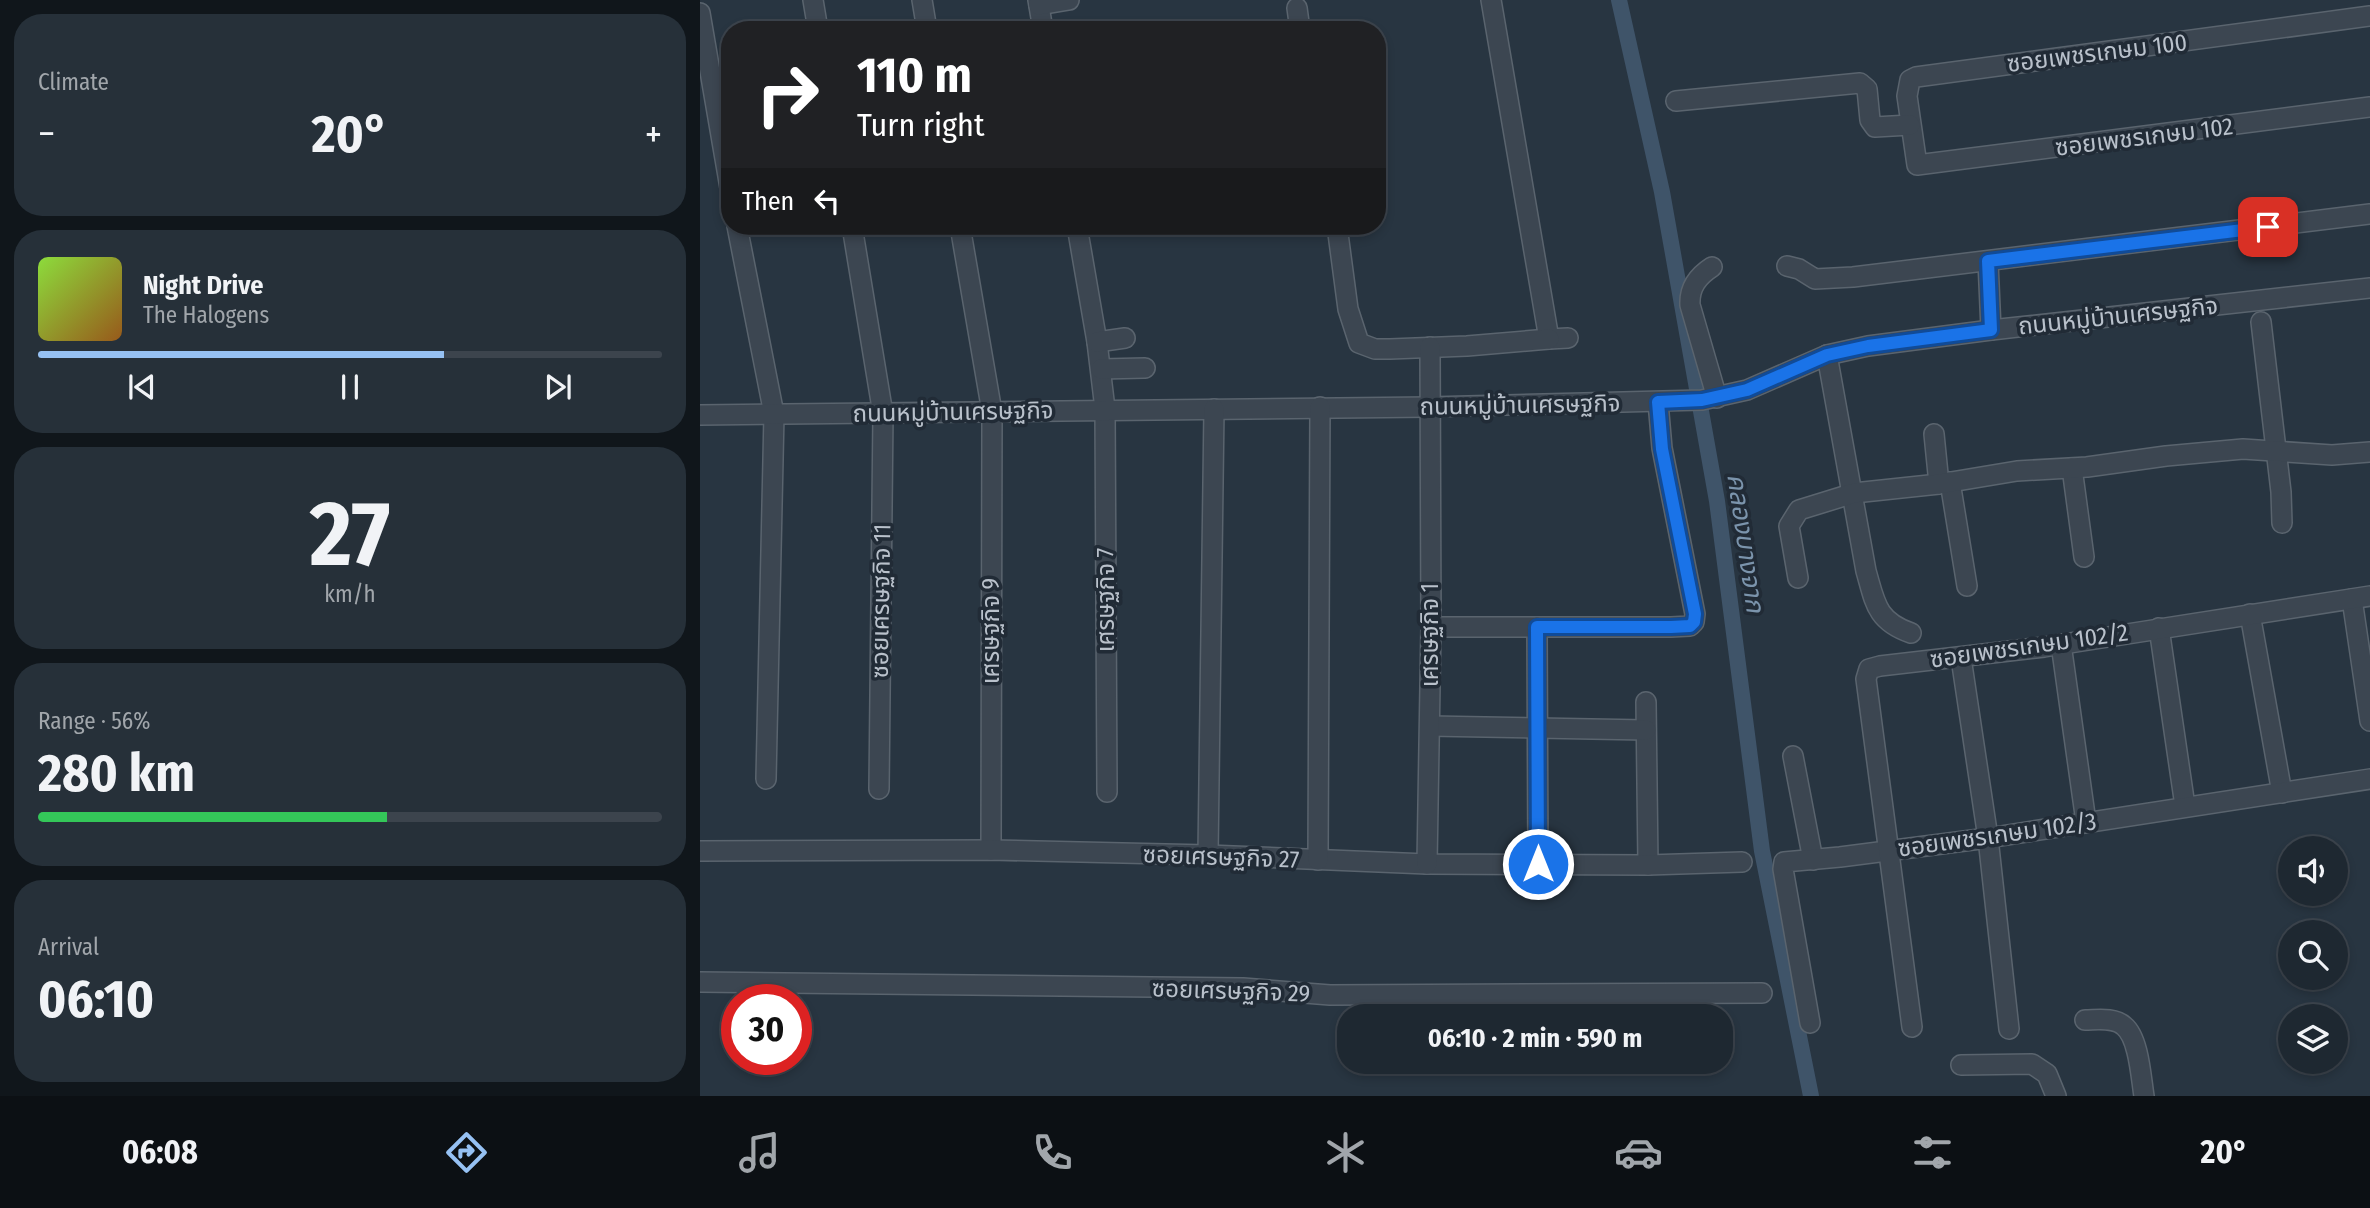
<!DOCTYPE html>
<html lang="en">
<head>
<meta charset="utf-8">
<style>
  :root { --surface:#1e2831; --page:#263039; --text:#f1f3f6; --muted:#a1a6ab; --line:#3c444d; --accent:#96c1f3 }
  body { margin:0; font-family:"Fira Sans Condensed","Noto Sans Thai",sans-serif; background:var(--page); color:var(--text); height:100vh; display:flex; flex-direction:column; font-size:26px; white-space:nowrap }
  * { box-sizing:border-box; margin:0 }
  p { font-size:23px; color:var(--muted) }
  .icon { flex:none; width:38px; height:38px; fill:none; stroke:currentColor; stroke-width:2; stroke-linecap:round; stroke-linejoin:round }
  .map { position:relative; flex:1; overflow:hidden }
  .details { display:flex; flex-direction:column; gap:14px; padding:14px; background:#10161b; width:700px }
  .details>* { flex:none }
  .hud { position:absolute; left:21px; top:21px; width:665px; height:214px; border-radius:28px; box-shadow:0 4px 10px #0003,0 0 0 2px var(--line); background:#202124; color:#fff; overflow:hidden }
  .fabs { position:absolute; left:1578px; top:836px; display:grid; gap:14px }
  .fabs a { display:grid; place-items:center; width:70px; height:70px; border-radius:50%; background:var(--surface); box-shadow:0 4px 10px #0003,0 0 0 2px var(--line); font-size:35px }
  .speed { position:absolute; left:21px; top:984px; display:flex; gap:14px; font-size:35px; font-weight:700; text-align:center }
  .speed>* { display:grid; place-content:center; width:91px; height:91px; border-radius:50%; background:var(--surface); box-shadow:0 4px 10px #0003,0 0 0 2px var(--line); line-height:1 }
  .speed .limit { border:10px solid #d22; background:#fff; color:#111 }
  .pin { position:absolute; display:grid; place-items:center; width:60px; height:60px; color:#fff; margin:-30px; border-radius:14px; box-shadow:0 4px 10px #0006 }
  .me { position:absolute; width:77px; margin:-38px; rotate:0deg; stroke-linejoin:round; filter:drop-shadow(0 0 5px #0008) }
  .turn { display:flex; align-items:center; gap:24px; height:147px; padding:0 21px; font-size:32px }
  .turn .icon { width:91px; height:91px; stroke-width:2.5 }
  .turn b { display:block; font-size:49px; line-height:60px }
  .then { display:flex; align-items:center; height:66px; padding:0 21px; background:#0003; gap:14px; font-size:26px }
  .big { font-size:52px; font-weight:700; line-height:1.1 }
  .details .tile { flex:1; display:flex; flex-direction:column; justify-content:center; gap:10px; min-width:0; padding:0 24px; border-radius:28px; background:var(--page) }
  .details .dial { align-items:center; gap:0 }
  .dial b { font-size:91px; line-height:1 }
  .song { display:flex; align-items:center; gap:21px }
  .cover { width:84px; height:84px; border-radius:10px; background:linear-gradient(135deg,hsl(90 70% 55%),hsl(30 70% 35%)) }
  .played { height:7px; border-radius:4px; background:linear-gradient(90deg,var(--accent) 65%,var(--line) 65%) }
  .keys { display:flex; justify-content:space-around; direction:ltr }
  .heat { display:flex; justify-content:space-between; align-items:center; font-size:38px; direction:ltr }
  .charge { height:10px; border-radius:5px; background:linear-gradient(90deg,#34c759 56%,var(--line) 0) }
  .trip { position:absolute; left:637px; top:1004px; width:396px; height:70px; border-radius:28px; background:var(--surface); box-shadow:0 4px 10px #0003,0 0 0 2px var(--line); font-weight:700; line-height:70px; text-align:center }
  .tabs { display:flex; height:112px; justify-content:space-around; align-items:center; background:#0c1014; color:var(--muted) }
  .tabs .icon { width:49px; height:49px }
  .tabs .active { color:var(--accent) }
  .tabs b { font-size:32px; color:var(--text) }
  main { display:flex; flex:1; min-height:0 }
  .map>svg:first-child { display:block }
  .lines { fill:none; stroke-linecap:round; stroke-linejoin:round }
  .canal { stroke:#3f5469; stroke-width:16 }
  .minor-casing { stroke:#5a646e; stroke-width:22 }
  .minor { stroke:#3c4651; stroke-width:19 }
  .route-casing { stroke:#114b97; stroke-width:18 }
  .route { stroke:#1a73e8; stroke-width:12 }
  .labels { text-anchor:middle; stroke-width:7; stroke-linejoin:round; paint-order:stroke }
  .street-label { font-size:24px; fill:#b9c1cb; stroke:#212b36 }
  .water-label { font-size:26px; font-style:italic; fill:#7b94ac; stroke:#212b36 }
</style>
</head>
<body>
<main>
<section class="details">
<div class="tile"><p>Climate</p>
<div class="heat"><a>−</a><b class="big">20°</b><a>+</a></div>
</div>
<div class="tile">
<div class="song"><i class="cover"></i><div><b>Night Drive</b><p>The Halogens</p></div></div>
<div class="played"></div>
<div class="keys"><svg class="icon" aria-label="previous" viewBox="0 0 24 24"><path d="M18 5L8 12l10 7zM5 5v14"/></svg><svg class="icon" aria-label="pause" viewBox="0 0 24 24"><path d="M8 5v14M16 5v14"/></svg><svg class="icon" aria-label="next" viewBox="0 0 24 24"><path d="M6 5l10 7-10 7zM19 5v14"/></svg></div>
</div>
<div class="tile dial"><b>27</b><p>km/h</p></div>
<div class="tile"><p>Range · 56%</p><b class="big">280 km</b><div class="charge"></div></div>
<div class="tile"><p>Arrival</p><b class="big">06:10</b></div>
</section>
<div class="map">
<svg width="1670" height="1096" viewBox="0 0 1670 1096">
  <rect width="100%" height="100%" fill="#283541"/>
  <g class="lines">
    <!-- canal -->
    <path class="canal" d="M919 0 962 192 1017 501 1062 851 1111 1096"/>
    <!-- minor casing -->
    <g class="minor-casing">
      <g id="minor">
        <path d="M113 0 118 30"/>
        <path d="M222 0 227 30"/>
        <path d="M338 0 343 30"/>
        <path d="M791 0 849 339 868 338"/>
        <path d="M339 5 369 0"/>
        <path d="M597 8 600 30"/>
        <path d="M0 13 30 188"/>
        <path d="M1670 16 1216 77 1210 80 1207 96 1217 165 1670 107"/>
        <path d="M976 101 1160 83 1167 89 1170 120 1175 127 1210 125"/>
        <path d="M37 226 74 414 66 779"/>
        <path d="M152 226 183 414 179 789"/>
        <path d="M260 226 292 412 291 850"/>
        <path d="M377 226 397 342 405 409 407 792"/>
        <path d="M637 226 648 309 659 343 675 349H690L767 346 849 339"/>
        <path d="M1288 261 1291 330"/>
        <path d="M1087 266 1099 269 1115 279 1153 277 1670 214"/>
        <path d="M1012 267C998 276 989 287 990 305L1017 398"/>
        <path d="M1561 322 1581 492 1582 523"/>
        <path d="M397 342 425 338"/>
        <path d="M1127 355 1166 571C1175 602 1176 621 1211 633"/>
        <path d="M401 369 445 368"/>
        <path d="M0 415 729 407 1002 400 1047 390 1127 355 1168 346 1291 330 1670 288"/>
        <path d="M1234 434 1239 484"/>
        <path d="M1372 468 1384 557"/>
        <path d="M1250 482 1267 586"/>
        <path d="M1098 578 1089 526 1099 510 1154 493 1239 484 1317 471 1387 467 1466 456 1543 449 1632 455 1670 452"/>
        <path d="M1652 599 1670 721"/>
        <path d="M1550 614 1582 793"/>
        <path d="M731 627H971L990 626 994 622 995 614 962 448 958 402"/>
        <path d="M837 627 838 864"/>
        <path d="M1459 628 1485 806"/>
        <path d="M1361 644 1386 822"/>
        <path d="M1261 658 1288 838 1309 1029"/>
        <path d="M946 702 948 865"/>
        <path d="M730 726 946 730"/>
        <path d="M1093 756 1113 860"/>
        <path d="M0 851 291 850 508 855 727 864 948 865 1042 862"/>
        <path d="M508 855 514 409"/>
        <path d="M618 860 620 407"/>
        <path d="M727 864 731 627 730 347"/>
        <path d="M0 982 543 988 630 995 1062 993"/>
        <path d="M1385 1020C1397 1020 1414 1017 1424 1026 1439 1038 1441 1078 1444 1096"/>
        <path d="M1110 1023 1083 869 1084 862 1140 857 1288 838 1670 779"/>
        <path d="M1212 1027 1166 679 1169 669 1180 666 1344 647 1670 596"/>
        <path d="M1261 1065 1332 1064 1347 1074 1356 1096"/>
      </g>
    </g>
    <!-- minor -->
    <use href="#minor" class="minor"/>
  </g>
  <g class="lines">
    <!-- route casing -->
    <g class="route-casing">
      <path id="route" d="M838 864 837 627H971L990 626 994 622 995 614 962 449 958 402 1002 400 1047 390 1127 355 1168 346 1291 330 1288 261 1568 227"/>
    </g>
    <!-- route -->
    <use href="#route" class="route"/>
  </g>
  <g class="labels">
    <!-- street labels -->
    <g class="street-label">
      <text transform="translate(1397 53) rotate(-7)" y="8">ซอยเพชรเกษม 100</text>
      <text transform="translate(1444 137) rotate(-7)" y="8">ซอยเพชรเกษม 102</text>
      <text transform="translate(1418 316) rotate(-6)" y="8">ถนนหมู่บ้านเศรษฐกิจ</text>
      <text transform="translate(820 405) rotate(-1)" y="8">ถนนหมู่บ้านเศรษฐกิจ</text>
      <text transform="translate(253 412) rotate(-1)" y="8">ถนนหมู่บ้านเศรษฐกิจ</text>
      <text transform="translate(406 600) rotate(-90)" y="8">เศรษฐกิจ 7</text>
      <text transform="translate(181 601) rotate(-89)" y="8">ซอยเศรษฐกิจ 11</text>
      <text transform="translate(291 631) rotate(-90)" y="8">เศรษฐกิจ 9</text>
      <text transform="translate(730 635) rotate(-90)" y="8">เศรษฐกิจ 1</text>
      <text transform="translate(1329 646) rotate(-8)" y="8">ซอยเพชรเกษม 102/2</text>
      <text transform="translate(1297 835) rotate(-8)" y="8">ซอยเพชรเกษม 102/3</text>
      <text transform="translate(521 857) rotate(2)" y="8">ซอยเศรษฐกิจ 27</text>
      <text transform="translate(531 991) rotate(2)" y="8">ซอยเศรษฐกิจ 29</text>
    </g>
    <!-- water labels -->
    <g class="water-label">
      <text transform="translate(1046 543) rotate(82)" y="9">คลองบางจาก</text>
    </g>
  </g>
</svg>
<div class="fabs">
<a><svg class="icon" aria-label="sound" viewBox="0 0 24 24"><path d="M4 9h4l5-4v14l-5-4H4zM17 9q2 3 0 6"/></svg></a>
<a><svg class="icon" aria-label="search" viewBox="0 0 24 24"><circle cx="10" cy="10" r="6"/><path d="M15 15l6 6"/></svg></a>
<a><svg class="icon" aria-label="layers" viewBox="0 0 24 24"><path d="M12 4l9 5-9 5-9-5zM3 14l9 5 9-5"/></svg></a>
</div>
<div class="speed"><div class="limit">30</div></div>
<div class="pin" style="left:1568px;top:227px;background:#d93025"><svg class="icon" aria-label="arrive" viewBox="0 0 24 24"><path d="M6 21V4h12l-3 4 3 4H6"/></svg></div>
<svg class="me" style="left:838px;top:864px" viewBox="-20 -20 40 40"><circle r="17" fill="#1a73e8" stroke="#fff" stroke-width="3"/><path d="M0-11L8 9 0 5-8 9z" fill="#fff"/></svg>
<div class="trip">06:10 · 2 min · 590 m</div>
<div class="hud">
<div class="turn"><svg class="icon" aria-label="right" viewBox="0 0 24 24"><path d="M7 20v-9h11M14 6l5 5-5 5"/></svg><div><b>110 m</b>Turn right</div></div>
<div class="then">Then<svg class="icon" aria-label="left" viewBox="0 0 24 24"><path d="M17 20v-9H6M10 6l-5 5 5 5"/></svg></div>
</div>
</div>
</main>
<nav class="tabs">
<b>06:08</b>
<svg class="icon active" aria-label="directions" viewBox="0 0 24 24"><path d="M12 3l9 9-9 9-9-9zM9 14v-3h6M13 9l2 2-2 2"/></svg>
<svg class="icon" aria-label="music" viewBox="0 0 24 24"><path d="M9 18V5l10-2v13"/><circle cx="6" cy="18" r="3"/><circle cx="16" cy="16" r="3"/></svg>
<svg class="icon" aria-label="phone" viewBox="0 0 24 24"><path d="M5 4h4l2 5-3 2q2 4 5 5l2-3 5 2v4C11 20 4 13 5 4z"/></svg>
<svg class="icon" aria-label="climate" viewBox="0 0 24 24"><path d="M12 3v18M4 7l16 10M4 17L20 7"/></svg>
<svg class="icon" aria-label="car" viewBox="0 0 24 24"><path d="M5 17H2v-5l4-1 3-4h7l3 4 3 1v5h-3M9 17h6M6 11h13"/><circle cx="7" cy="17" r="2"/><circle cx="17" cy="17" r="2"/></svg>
<svg class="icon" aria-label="filters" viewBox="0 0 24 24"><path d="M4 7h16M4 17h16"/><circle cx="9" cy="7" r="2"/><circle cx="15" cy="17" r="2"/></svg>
<b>20°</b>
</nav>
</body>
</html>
